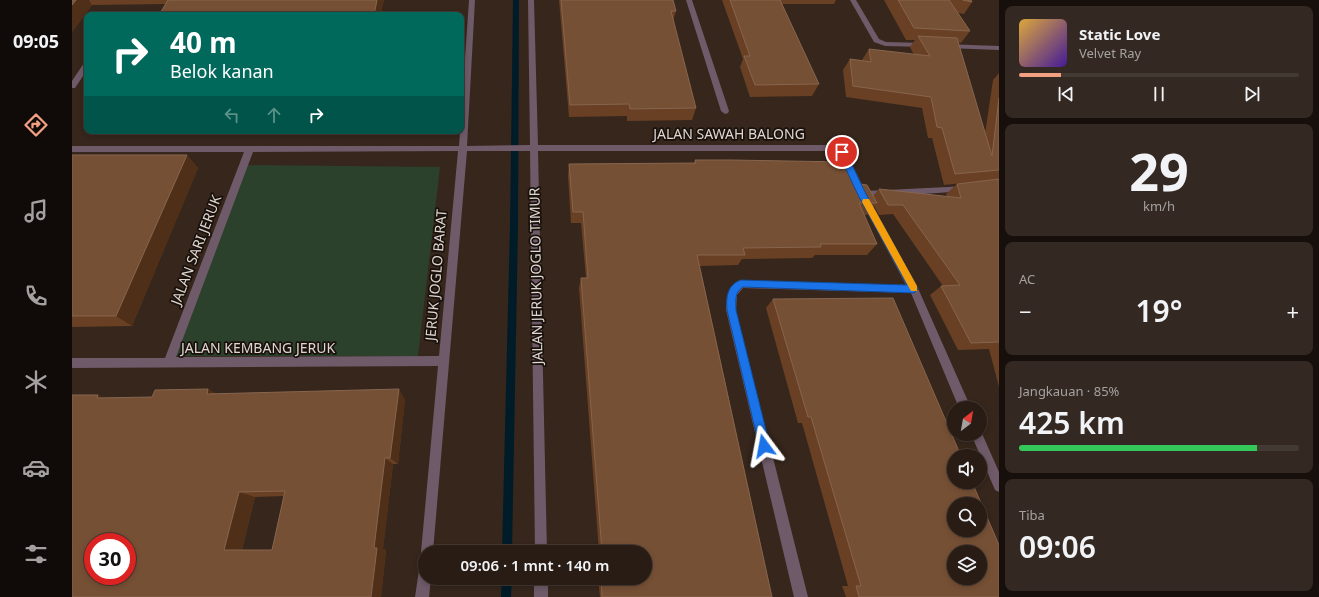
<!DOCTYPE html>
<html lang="id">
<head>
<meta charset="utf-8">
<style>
  :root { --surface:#281c15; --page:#342922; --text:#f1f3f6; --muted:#a5a1a0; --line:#443a34; --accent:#f39f82 }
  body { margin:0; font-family:"Noto Sans",sans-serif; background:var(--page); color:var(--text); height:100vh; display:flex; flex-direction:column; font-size:15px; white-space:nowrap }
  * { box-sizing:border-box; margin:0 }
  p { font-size:13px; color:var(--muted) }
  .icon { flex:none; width:22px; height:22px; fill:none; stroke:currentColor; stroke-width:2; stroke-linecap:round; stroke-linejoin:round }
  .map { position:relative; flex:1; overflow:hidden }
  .panel { display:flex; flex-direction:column; gap:6px; padding:6px; background:#160f0c; width:320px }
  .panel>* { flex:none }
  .banner { position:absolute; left:12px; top:12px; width:380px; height:122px; border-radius:8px; box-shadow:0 2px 6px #0003,0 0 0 1px var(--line); background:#00695c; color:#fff; overflow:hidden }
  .needle { width:26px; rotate:31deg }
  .fabs { position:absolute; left:875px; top:401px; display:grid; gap:8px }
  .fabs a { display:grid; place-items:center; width:40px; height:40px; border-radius:50%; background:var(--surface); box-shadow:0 2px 6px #0003,0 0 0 1px var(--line); font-size:20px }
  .speed { position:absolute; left:12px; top:533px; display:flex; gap:8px; font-size:20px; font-weight:700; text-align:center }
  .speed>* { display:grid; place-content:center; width:52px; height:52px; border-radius:50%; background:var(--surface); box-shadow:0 2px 6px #0003,0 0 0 1px var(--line); line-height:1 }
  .speed .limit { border:6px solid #d22; background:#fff; color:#111 }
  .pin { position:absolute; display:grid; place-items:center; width:34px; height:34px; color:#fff; margin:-17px; border:2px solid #fff; border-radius:50%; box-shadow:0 1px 4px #0007 }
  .me { position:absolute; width:44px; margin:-22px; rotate:347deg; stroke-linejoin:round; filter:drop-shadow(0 0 3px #0008) }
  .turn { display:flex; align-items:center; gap:14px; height:84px; padding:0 20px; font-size:18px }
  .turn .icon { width:52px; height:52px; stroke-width:2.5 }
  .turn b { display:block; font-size:28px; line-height:34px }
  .lanes { display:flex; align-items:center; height:38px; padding:0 20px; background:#0003; justify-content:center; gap:20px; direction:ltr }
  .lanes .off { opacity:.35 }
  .big { font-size:30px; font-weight:600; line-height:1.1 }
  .panel .card { flex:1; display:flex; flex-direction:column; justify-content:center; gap:6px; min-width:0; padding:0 14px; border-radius:8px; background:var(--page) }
  .panel .dial { align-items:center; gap:0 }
  .dial b { font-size:52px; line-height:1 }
  .song { display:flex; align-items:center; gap:12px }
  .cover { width:48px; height:48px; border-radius:6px; background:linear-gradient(135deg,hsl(40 70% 55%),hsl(260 70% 35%)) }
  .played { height:4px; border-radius:2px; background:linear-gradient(90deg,var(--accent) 15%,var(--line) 15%) }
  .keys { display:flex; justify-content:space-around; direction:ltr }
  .heat { display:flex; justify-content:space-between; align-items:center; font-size:22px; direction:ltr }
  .charge { height:6px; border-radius:3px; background:linear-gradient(90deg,#34c759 85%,var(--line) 0) }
  .trip { position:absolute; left:346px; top:545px; width:234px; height:40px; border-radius:20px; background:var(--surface); box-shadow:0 2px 6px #0003,0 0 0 1px var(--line); font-weight:600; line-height:40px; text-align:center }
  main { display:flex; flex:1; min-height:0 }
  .dock { display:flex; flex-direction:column; width:72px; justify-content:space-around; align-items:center; background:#100b08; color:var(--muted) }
  .dock .icon { width:28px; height:28px }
  .dock .current { color:var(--accent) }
  .dock b { font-size:18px; color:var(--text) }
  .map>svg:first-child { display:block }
  .green { fill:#2c412b }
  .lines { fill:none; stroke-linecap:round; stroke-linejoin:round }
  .stream { fill:#001c28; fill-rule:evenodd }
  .minor { fill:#6e5a68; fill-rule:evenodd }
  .wall { fill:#694023; fill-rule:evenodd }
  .shaded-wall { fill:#4f2f18 }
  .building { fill:#765035; stroke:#86654e; fill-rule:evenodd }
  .route { fill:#1a73e8; stroke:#114b97 }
  .slow { fill:#f59e0b }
  .labels { text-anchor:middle; stroke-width:3.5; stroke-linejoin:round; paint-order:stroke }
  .street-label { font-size:14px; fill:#e0d5cf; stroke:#18110c }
</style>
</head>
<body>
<main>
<nav class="dock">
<b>09:05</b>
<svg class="icon current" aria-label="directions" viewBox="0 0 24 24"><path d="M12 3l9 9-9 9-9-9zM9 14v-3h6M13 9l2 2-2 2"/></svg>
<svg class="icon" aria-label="music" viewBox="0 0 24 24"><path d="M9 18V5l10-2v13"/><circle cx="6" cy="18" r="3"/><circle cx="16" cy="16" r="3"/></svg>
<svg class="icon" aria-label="phone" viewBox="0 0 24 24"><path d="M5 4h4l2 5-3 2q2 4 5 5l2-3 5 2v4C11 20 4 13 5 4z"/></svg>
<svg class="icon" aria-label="climate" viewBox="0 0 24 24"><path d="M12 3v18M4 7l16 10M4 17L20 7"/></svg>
<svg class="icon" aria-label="car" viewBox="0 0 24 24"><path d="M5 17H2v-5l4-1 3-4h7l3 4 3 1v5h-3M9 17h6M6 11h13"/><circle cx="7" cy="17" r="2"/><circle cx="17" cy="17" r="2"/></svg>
<svg class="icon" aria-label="filters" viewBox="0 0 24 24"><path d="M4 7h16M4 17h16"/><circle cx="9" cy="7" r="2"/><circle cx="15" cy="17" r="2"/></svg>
</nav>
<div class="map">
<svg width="927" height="597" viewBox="0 0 927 597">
  <rect width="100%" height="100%" fill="#36261c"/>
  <!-- green -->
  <path class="green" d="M170 165 368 167 346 356H96Z"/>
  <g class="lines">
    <!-- stream -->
    <g class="stream">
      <path d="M441 0H447L446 225 440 552H430L438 225Z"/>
      <path d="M430 578H440L439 597H429Z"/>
    </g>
    <!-- minor -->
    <g class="minor">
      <path d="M397 0H403L395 146 458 145 456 0H462L466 145H760L773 151 793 191 896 186 897 188 896 190 893 191 796 198 845 286 899 408H887L839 293 671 288 665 295 664 310 736 597H722L654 310C654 298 656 284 669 280L834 285 786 195 767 155 759 151H466L475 552H463L458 151H395L361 552H353V558L350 557 349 552 366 366 0 368V358H93L172 152H0V146H387ZM386 151 367 356 104 357 181 152Z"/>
      <path d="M614 0H620L657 111 656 113 653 114 649 111Z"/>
      <path d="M778 0H784L807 39 814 42 853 43 857 45 853 47 813 46 802 42Z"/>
      <path d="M872 44 927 46V50L875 48H872Z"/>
      <path d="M12 63H15V70L3 88H0V81Z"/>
      <path d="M908 429 927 472V492L923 490 899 434H908Z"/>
      <path d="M353 561V578H359L357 597H343L348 563Z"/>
      <rect x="462" y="578" width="14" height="19"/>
    </g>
  </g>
  <!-- wall -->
  <g class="wall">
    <path d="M0 0H312L308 15H87L94 4 20 5 0 32Z"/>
    <path d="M487 0H601L604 11 601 21 624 108 620 120 555 121V116L497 117Z"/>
    <path d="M650 0H764L762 4H710L747 84 740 96 678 97 668 67 671 59Z"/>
    <path d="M812 0H899L900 2 892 14 886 13 898 31 889 43 886 42 913 134 921 80 927 73V387L917 349 886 350 858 295 869 286H871L821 214 807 215 802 206 795 215H792L805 244 795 255H743L740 258 670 259 666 265 628 266 700 597H528L526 578H573V552H527L507 288 509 278H514L509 223H499L496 176 497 164 622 163 623 160 782 183 801 196 807 189 875 197 874 194 885 184 921 180 872 185 860 138H856L850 108 774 97 771 70 778 59 790 60 797 49 842 55 838 47 843 40H834Z"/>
    <path d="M0 155H115L126 168 60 326 0 327Z"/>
    <path d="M701 299 927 597H774L770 586H776L730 423H726L694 308Z"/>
    <path d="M136 389 144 394 333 399 326 464H321L311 549 314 550 309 597H0L80 397ZM212 496 200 550H170L183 497Z"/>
  </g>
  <!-- shaded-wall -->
  <g class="shaded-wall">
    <path d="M4 0H17L20 5 0 32V5Z"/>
    <path d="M305 0H312L308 15H302Z"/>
    <path d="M115 155 126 168 60 326 44 316Z"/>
    <path d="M136 389 152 399 135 394Z"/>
    <path d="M327 389 333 399 326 464 318 458Z"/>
    <path d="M26 395 47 405 25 398Z"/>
    <path d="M313 458 321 464 311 549 314 550 309 597H299L302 548Z"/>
    <path d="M167 492 183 497 169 553 152 550Z"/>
  </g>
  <!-- building -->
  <g class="building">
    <path d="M0 0H4L0 5Z"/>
    <path d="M96 0H305L302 15H87Z"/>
    <path d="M489 0H601L604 11H599L624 108 558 109 557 104 498 105Z"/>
    <path d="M658 0H708L747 84 683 85 672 56H678Z"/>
    <path d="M826 0H877L898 31 842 28Z"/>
    <path d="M891 0H899L900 2Z"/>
    <path d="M846 36 885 38 920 156 927 98V170L883 174 870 128 865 127 859 97 781 86 778 59 799 62 797 49 858 56Z"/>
    <path d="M0 155H115L44 316H0Z"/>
    <path d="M623 160H659L773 162 782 183 795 185 805 203H787L805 244H748L749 247 671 248 673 255H625L700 597H530L529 578H573V552H530L509 278H516L511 212H501L497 164 624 163Z"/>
    <path d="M927 179V342L899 343 869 286 888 285 831 205H816L807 189 889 198 885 184Z"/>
    <path d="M821 298 889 456H882V482H900L927 545V597H787L784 586H789L739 417H736L701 299ZM882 504H908V530H882ZM882 552H908V578H882Z"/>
    <path d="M136 389 135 394 327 389 318 458H313L302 548H305L299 597H0V395H26L25 398 80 397 83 390ZM213 491 200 550H152L167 492ZM21 542H55V576H21Z"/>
  </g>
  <!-- route -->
  <path class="route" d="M770 150 774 152 794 194 846 289 842 293 671 287C662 293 664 300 664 310L698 446 696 450 692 451 688 450 687 446 655 310C654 297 655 285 669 280L835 285 786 195 766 152Z"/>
  <!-- slow -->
  <path class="slow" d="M791 199H797L845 286V291H839L790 202Z"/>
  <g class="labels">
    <!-- street labels -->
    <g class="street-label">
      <text x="657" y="139">JALAN SAWAH BALONG</text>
      <text transform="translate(124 250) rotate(-69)" y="5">JALAN SARI JERUK</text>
      <text transform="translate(364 275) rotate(-85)" y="5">JERUK JOGLO BARAT</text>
      <text transform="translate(464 276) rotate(-91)" y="5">JALAN JERUK JOGLO TIMUR</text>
      <text x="186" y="353">JALAN KEMBANG JERUK</text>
    </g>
  </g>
</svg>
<div class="fabs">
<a><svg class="needle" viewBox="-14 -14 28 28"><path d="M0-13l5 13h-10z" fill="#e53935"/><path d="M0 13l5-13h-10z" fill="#a5a1a0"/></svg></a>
<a><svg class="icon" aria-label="sound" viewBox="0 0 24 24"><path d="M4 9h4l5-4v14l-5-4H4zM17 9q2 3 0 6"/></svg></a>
<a><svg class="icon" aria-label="search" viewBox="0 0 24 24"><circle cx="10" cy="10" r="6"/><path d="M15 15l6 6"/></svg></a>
<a><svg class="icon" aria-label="layers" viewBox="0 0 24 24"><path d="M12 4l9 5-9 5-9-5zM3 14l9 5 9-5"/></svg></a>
</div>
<div class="speed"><div class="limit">30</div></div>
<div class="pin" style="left:770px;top:152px;background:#d93025"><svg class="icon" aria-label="arrive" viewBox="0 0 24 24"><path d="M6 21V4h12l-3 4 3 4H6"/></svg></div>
<svg class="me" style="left:692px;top:446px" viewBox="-20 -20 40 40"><path d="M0-17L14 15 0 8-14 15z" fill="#1a73e8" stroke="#fff" stroke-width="4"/></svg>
<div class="trip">09:06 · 1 mnt · 140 m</div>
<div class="banner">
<div class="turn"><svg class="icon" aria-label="right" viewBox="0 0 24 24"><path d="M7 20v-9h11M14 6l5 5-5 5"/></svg><div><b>40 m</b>Belok kanan</div></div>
<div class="lanes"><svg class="icon off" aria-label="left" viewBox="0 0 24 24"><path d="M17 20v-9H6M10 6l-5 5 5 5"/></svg><svg class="icon off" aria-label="ahead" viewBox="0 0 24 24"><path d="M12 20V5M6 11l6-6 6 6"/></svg><svg class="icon" aria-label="right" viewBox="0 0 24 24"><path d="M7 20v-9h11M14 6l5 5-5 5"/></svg></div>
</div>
</div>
<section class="panel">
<div class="card">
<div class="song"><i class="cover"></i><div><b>Static Love</b><p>Velvet Ray</p></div></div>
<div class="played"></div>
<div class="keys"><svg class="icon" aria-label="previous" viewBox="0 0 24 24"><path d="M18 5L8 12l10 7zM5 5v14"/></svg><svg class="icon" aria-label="pause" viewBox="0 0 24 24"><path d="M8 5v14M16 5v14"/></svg><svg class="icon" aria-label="next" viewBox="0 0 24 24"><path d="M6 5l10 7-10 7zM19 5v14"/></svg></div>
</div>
<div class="card dial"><b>29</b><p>km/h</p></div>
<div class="card"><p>AC</p>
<div class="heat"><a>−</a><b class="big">19°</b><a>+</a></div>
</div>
<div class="card"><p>Jangkauan · 85%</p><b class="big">425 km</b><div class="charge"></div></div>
<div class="card"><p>Tiba</p><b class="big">09:06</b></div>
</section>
</main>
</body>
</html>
